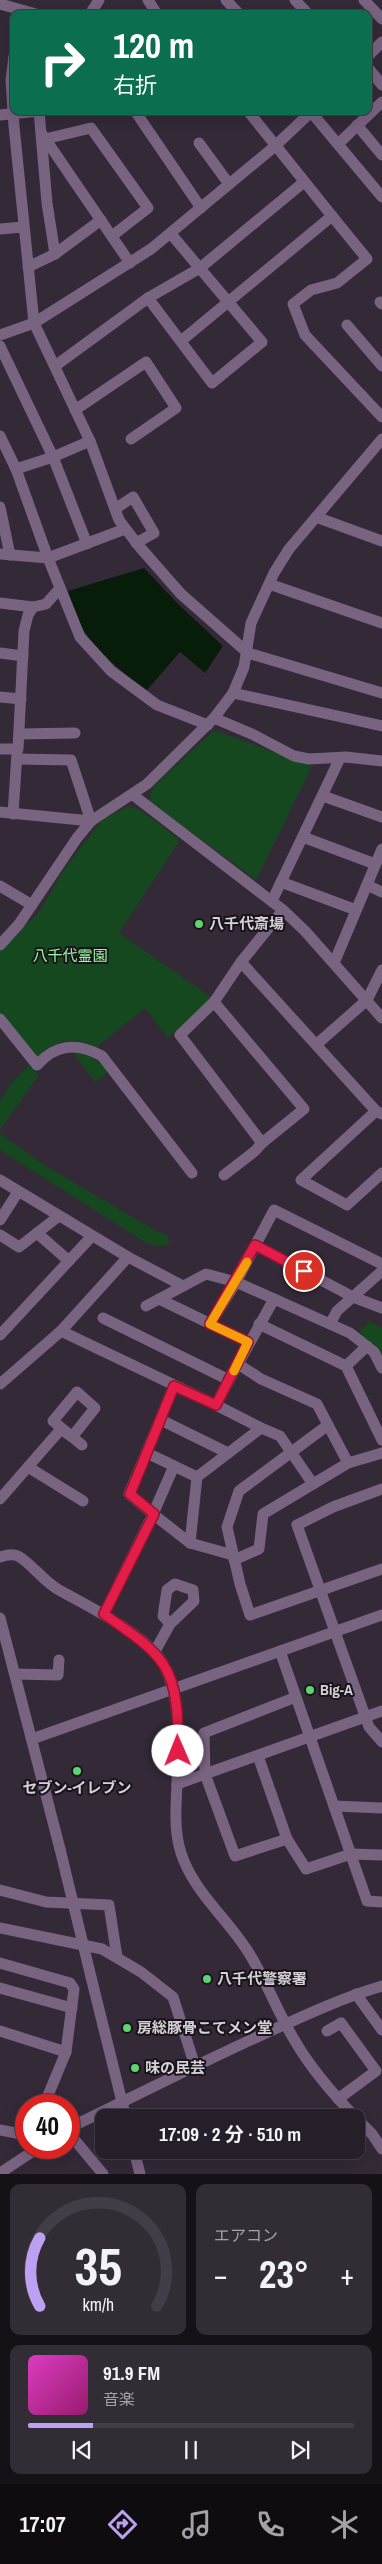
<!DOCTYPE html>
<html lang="ja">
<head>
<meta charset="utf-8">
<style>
  :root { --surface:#261f29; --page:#322c35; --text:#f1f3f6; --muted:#a4a2a8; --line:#423d46; --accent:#bca0f2 }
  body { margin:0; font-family:"Archivo Narrow","Noto Sans JP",sans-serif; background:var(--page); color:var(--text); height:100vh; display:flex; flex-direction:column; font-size:19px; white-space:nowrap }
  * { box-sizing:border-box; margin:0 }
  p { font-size:16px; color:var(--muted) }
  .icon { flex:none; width:28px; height:28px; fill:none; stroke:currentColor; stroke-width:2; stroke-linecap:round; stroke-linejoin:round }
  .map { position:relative; height:2174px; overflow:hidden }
  .side { display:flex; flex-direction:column; gap:10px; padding:10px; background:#151117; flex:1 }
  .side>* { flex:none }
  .hud { position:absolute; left:10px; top:10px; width:362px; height:105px; border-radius:10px; box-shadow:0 5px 20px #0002,0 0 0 1px var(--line); background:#0b6e4f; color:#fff; overflow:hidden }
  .speed { position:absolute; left:15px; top:2094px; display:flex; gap:10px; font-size:25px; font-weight:700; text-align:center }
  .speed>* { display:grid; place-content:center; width:65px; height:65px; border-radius:50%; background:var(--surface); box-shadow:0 5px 20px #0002,0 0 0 1px var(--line); line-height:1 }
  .speed .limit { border:8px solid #d22; background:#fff; color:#111 }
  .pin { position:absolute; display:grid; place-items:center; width:42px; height:42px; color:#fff; margin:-21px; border:2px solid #fff; border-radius:50%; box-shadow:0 1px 5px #0007 }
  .me { position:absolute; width:55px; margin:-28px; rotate:359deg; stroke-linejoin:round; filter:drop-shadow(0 0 4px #0008) }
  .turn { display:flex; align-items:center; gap:18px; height:105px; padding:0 20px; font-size:22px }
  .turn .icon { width:65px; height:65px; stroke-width:2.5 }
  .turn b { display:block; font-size:35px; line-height:42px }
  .big { font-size:38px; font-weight:700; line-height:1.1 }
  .side .widget { flex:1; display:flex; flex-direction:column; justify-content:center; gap:8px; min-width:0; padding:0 18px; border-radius:10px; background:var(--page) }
  .side .dial { align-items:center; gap:0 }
  .dial svg { height:130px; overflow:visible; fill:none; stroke:var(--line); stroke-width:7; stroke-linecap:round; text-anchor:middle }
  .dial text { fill:var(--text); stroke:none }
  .song { display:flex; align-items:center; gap:15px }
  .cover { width:60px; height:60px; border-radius:8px; background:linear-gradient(135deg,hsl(310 70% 55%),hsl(320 70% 35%)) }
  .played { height:5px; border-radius:2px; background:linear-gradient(90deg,var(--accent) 20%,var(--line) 20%) }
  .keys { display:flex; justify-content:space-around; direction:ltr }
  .heat { display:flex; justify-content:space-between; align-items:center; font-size:28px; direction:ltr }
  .side .tiles { flex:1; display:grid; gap:10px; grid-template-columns:1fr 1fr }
  .widget:last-child { grid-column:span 2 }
  .trip { position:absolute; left:95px; top:2109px; width:270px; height:50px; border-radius:10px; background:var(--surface); box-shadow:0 5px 20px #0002,0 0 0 1px var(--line); font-weight:700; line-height:50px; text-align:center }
  .tabs { display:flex; height:80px; justify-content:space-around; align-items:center; background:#0f0c10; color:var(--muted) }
  .tabs .icon { width:35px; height:35px }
  .tabs .active { color:var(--accent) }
  .tabs b { font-size:22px; color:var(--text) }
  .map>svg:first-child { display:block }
  .green { fill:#15481f }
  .water { fill:#071d0a }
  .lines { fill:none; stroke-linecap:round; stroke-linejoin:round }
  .minor { stroke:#786381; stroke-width:11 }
  .minor-bridge { stroke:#786381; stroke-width:11 }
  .route-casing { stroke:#92132f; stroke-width:12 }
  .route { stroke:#e11d48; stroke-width:9 }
  .slow { stroke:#f59e0b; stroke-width:9 }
  .poi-dot { fill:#5ad56f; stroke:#18141a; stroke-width:2 }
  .labels { text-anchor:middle; stroke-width:4; stroke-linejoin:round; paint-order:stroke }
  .poi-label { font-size:15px; font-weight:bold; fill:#d6d0d9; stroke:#18141a; text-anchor:start }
  .park-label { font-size:15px; fill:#98f9a4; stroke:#18141a }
</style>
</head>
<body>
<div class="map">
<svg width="382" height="2174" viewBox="0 0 382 2174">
  <rect width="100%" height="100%" fill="#332937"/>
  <!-- green -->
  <g class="green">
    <path d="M214 730 312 766 256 880 149 801 154 786Z"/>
    <path d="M127 807 139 809 180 840 119 933 212 998 168 1038 145 1008 97 1047C74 1037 54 1039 37 1058L0 1014V951L39 912 65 868 103 819Z"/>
    <path d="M71 1050 92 1057 110 1071 95 1082Z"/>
    <path d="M29 1065 39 1075 0 1130V1101L11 1084Z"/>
    <path d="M0 1134 49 1168 156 1231 167 1235 170 1243 165 1246 148 1244 0 1150Z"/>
    <path d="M369 1321 382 1328V1354L359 1333Z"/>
  </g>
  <!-- water -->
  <path class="water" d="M144 568 178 604 223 646 205 673 180 652 147 690C122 672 99 654 82 628 76 617 72 603 68 591Z"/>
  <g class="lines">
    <!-- minor -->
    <g class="minor">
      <path d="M148 0 157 14"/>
      <path d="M226 0 239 14"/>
      <path d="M295 0 308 14"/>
      <path d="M364 0 382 19"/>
      <path d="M0 4 36 14"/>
      <path d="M90 14 99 0"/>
      <path d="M369 55 382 42"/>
      <path d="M14 56 11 80 14 126 34 323 90 441 119 520 138 545 181 594 248 653 382 693"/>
      <path d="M369 69 382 85"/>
      <path d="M135 111 201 208"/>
      <path d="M311 112 382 197"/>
      <path d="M0 115 39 111 47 203 55 254"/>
      <path d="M357 125 382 155"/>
      <path d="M42 134 130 263"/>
      <path d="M45 139 91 128 148 208 112 236"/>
      <path d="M199 143 229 184"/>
      <path d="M338 144 382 102"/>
      <path d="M332 216 367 259 337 283 311 290 293 304 305 335 382 417"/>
      <path d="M0 229 23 227"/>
      <path d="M28 267 55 254 101 220"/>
      <path d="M148 298 212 383 262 342 171 234"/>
      <path d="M380 302 382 304"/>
      <path d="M347 325 382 366"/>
      <path d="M0 335 34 323 151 249 274 147 312 111"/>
      <path d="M181 341 332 216 248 111"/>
      <path d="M0 346 53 457 87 544"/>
      <path d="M55 366 148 298 200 268 304 182"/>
      <path d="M75 410 146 362 176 408 131 439"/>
      <path d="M0 436 16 469 48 558 80 637 111 671 157 705 208 725"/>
      <path d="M16 469 53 457 90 441"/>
      <path d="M0 507 10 555"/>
      <path d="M115 509 133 497 154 533 136 543"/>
      <path d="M316 517 382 541"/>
      <path d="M0 554 48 558 125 529"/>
      <path d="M269 584 382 623"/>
      <path d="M0 603 33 607"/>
      <path d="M0 653 23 656"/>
      <path d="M233 693 382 726"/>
      <path d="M0 697 21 699"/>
      <path d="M214 718 254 735 294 756 309 759 346 757 382 761"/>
      <path d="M19 734 75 733"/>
      <path d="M0 749H18L24 631 28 615 33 607 46 604 60 588"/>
      <path d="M133 795 283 910 305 931 382 1018"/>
      <path d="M323 796 382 817"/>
      <path d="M0 812 91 821 71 760 17 759"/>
      <path d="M13 814 17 753"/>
      <path d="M303 837 375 864"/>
      <path d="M281 882 356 910"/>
      <path d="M367 885 382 892"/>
      <path d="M0 886 32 905"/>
      <path d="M272 901 340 758"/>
      <path d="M0 945 19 924 77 838 91 821 147 784 214 718 233 693 244 667 251 623 274 573 289 549 382 439"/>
      <path d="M241 962 376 1111 382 1114"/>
      <path d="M334 963 382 849"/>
      <path d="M214 1002 304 1109 262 1143 180 1035 214 1002 241 962 283 910"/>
      <path d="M0 1019 37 1065C56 1044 77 1042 102 1056L192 1173"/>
      <path d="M317 1044 367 1000 382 970"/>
      <path d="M376 1111 301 1180 347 1205 382 1173"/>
      <path d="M224 1175 255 1151 262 1143"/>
      <path d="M0 1180 128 1257 61 1331 0 1384"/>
      <path d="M0 1220 18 1192"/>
      <path d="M37 1233 69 1261"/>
      <path d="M0 1235 19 1247 59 1216"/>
      <path d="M255 1245 353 1297 382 1308"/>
      <path d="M128 1257 183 1286"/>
      <path d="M159 1299 248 1342"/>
      <path d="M146 1306 206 1274 236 1282 350 1333 374 1352 382 1368"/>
      <path d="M103 1318 229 1380"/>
      <path d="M210 1324 236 1282 274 1210 382 1264"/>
      <path d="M259 1324 346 1366 382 1440"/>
      <path d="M330 1324 337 1311 382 1271"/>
      <path d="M61 1331 216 1405 238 1364 261 1379 317 1404 348 1463"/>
      <path d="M0 1335 92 1236"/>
      <path d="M238 1364 274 1299"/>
      <path d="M346 1366 367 1346"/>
      <path d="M161 1420 228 1453"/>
      <path d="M328 1425 239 1491 227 1527 240 1584 250 1615 382 1569"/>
      <path d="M261 1428 280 1436 313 1484"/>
      <path d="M61 1429 72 1437 95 1408 77 1392 53 1421 82 1445"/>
      <path d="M147 1453 197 1477"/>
      <path d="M174 1466 153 1514 190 1543 233 1555"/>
      <path d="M28 1467 83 1501"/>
      <path d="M382 1489 333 1507 297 1525 369 1727 382 1742"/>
      <path d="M0 1499 61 1429"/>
      <path d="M190 1543 197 1477 261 1428 216 1405"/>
      <path d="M0 1557C6 1555 13 1554 18 1556 31 1563 43 1581 59 1590 88 1606 151 1637 165 1667 182 1703 178 1745 177 1783 176 1809 173 1836 184 1861 198 1895 227 1919 247 1950 266 1979 277 2012 295 2041 311 2069 333 2094 356 2118"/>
      <path d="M234 1560 259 1549 263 1514 348 1463 382 1453"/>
      <path d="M104 1614 153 1514 129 1494 174 1386"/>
      <path d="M0 1618 60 1849"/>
      <path d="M280 1651 367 1901 382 1902"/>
      <path d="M154 1653 170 1624 194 1601 193 1590 175 1584 167 1590 163 1616 170 1624"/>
      <path d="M15 1674 58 1675 59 1660"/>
      <path d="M32 1739 382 1615"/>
      <path d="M258 1756 287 1839 306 1869 351 1854 382 1855"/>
      <path d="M177 1784 382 1711"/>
      <path d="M334 1806 382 1808"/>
      <path d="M287 1839 235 1856 205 1774 204 1733 296 1697"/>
      <path d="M0 1890 46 1902 109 1905 117 1957"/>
      <path d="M0 1928 102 1949 141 1972 173 1997 195 2066"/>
      <path d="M0 1963 70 1983 74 1989 66 2052 44 2105"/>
      <path d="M91 1977 126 2118"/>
      <path d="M0 1988 72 2008"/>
      <path d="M356 1994 382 2030"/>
      <path d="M0 2031 66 2052"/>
      <path d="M327 2031 341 2023 376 2071 338 2099"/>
      <path d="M356 2118 372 2134 382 2149"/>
      <path d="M69 2128C131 2098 192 2067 255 2038 297 2019 338 1999 382 1986"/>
      <path d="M0 2130 26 2135"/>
      <path d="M69 2133 103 2174"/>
      <path d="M134 2150 140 2174"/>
      <path d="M0 2173 38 2148"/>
    </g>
    <!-- minor-bridge -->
    <path class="minor-bridge" d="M60 1849 91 1977"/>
  </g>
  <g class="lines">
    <!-- route casing -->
    <g class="route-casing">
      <path id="route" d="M178 1751C178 1725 179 1687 163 1664 149 1643 124 1629 104 1614L154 1514 130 1494 174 1386 216 1405 248 1342 210 1324 255 1245 304 1271"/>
    </g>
    <!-- route -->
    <use href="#route" class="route"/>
    <!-- slow -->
    <path class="slow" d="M234 1371 248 1342 210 1324 247 1262"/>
  </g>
  <!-- markers -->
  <g class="poi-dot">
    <circle cx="199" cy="924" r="5"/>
    <circle cx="310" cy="1690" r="5"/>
    <circle cx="77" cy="1771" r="5"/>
    <circle cx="207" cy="1979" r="5"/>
    <circle cx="127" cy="2028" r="5"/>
    <circle cx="135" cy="2068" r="5"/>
  </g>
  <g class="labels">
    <!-- poi labels -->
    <g class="poi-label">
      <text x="209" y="929">八千代斎場</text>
      <text x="320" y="1695">Big-A</text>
      <text x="77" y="1793" text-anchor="middle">セブン-イレブン</text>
      <text x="217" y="1984">八千代警察署</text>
      <text x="137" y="2033">房総豚骨こてメン堂</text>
      <text x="145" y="2073">味の民芸</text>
    </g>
    <!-- park labels -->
    <g class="park-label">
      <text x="70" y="961">八千代霊園</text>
    </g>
  </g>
</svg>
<div class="speed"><div class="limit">40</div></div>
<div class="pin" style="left:304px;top:1271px;background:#d93025"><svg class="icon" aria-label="arrive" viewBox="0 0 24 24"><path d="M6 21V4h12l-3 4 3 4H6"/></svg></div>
<svg class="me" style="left:178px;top:1751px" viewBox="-20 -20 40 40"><circle r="19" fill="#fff"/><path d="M0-13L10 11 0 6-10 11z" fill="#e11d48"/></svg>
<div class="trip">17:09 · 2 分 · 510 m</div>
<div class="hud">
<div class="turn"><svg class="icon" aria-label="right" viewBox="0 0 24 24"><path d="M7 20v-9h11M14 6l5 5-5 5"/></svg><div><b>120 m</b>右折</div></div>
</div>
</div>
<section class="side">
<div class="tiles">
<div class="widget dial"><svg viewBox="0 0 100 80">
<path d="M14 69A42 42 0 1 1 86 69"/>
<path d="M14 69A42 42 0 0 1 14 27" stroke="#bca0f2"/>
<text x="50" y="56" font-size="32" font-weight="700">35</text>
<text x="50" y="72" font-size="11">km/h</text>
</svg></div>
<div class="widget"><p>エアコン</p>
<div class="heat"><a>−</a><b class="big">23°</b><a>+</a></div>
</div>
<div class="widget">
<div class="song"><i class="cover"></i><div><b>91.9 FM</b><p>音楽</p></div></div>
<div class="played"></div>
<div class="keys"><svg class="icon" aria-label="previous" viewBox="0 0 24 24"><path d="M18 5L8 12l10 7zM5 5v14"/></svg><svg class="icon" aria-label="pause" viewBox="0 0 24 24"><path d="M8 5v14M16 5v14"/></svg><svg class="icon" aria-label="next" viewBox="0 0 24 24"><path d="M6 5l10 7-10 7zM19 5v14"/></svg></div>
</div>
</div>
</section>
<nav class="tabs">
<b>17:07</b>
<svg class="icon active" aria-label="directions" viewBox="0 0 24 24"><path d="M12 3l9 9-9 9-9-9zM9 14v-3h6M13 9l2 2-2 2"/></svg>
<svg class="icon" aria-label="music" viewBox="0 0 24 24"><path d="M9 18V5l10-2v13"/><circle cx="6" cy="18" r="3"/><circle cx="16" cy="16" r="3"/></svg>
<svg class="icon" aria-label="phone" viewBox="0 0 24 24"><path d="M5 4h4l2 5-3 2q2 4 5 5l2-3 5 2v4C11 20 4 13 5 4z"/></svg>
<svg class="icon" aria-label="climate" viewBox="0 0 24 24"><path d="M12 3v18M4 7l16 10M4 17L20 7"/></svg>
</nav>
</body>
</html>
